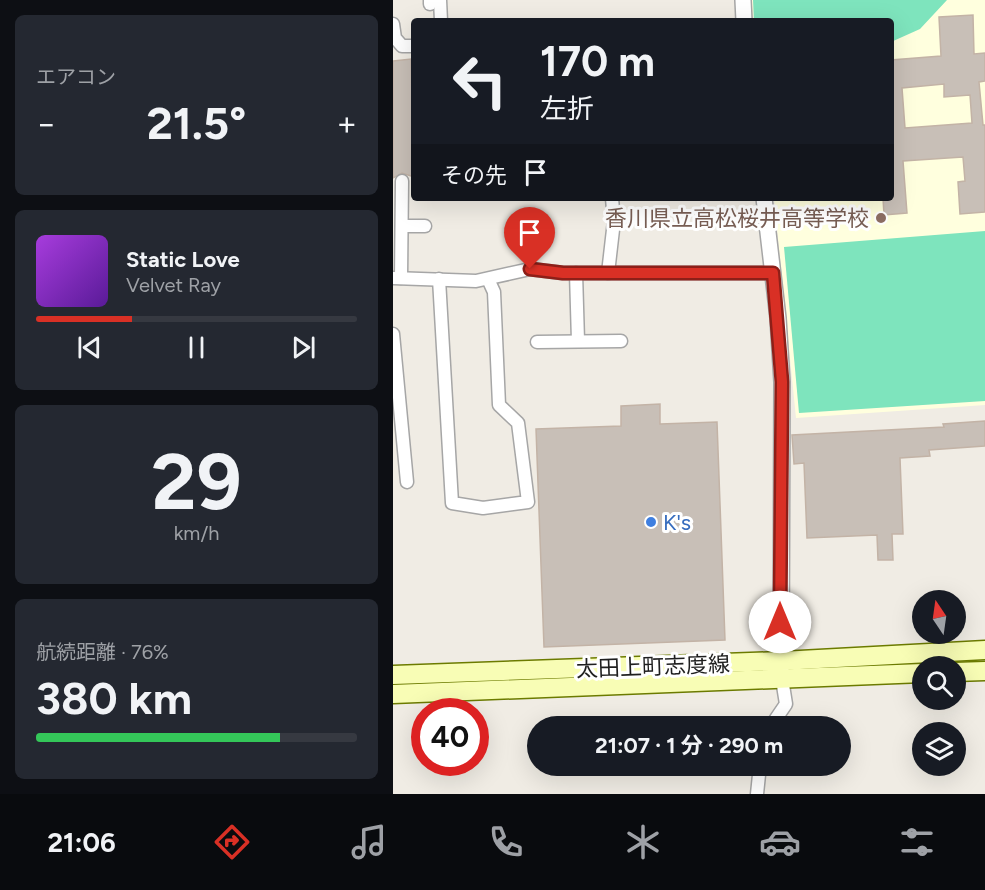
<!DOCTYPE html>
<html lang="ja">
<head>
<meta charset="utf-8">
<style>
  :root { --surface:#171b24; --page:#242831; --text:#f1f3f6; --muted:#9ea1a6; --line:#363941; --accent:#d93025 }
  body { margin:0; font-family:Figtree,"Noto Sans JP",sans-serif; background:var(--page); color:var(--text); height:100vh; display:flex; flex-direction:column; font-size:22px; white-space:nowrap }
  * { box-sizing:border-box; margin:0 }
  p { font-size:20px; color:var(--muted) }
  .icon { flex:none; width:33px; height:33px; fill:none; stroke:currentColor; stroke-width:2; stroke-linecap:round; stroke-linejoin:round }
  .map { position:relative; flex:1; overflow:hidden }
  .panel { display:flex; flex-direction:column; gap:15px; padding:15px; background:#0d0f14; width:393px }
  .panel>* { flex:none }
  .hud { position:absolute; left:18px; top:18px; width:483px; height:183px; border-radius:6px; box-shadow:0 6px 24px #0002; background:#171b24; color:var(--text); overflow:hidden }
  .needle { width:39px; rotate:347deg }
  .buttons { position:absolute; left:519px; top:590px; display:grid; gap:12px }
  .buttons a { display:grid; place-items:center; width:54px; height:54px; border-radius:50%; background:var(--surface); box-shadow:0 6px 24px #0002; font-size:30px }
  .speed { position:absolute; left:18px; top:698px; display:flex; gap:12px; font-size:30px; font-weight:700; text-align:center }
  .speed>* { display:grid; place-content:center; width:78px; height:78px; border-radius:50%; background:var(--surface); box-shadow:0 6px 24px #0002; line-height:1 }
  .speed .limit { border:9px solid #d22; background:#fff; color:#111 }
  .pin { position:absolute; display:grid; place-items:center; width:51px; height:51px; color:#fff; margin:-62px -26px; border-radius:50% 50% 50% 0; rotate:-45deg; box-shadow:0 0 6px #0007 }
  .pin .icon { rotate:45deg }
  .me { position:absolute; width:66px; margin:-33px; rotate:0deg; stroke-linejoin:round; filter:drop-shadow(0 0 4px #0008) }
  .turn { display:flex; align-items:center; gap:21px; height:126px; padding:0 30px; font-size:27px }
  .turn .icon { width:78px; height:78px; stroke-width:2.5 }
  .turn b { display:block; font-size:42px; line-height:51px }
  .then { display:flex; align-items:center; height:57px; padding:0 30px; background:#0003; gap:12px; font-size:22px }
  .big { font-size:45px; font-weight:700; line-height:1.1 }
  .panel .tile { flex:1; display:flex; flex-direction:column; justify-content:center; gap:9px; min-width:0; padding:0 21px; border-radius:9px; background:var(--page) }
  .panel .dial { align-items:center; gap:0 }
  .dial b { font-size:78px; line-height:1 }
  .song { display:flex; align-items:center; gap:18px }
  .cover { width:72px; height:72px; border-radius:9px; background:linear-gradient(135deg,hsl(280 70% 55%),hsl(270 70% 35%)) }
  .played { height:6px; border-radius:3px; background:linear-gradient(90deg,var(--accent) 30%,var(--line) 30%) }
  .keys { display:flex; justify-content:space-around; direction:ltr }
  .heat { display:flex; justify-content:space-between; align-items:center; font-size:33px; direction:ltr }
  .charge { height:9px; border-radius:4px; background:linear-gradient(90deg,#34c759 76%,var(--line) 0) }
  .trip { position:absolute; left:134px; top:716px; width:324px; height:60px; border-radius:30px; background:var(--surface); box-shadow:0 6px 24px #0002; font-weight:700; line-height:60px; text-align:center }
  .menu { display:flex; height:96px; justify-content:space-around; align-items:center; background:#090b0e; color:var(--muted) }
  .menu .icon { width:42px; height:42px }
  .menu .active { color:var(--accent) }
  .menu b { font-size:27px; color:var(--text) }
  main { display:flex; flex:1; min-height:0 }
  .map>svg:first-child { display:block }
  .education { fill:#ffffde }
  .pitch { fill:#7ee4bd }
  .building { fill:#c8bfb7; stroke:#c3b3a6; stroke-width:1.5; fill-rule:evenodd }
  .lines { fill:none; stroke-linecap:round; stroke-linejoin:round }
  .minor-casing { stroke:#a6a6a6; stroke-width:15 }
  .tertiary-casing { stroke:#a6a6a6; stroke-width:18 }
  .secondary-casing { stroke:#6c7b00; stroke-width:21 }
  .minor { stroke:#fff; stroke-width:12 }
  .tertiary { stroke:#fff; stroke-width:15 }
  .secondary { stroke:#f8fdb5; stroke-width:18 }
  .route-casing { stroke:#8d1f18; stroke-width:15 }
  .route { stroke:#d93025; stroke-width:10 }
  .education-dot { fill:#8d6e63; stroke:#fff; stroke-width:2 }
  .shop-dot { fill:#3f7fe0; stroke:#fff; stroke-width:2 }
  .labels { text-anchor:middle; stroke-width:6; stroke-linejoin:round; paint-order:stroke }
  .education-label { font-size:22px; fill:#785e54; stroke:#fff; text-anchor:end }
  .shop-label { font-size:22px; fill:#366cbe; stroke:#fff; text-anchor:start }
  .street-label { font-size:22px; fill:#1f1f1f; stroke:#fff }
</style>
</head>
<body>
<main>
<section class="panel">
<div class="tile"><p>エアコン</p>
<div class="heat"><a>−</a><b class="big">21.5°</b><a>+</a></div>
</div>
<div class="tile">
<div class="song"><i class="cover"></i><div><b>Static Love</b><p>Velvet Ray</p></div></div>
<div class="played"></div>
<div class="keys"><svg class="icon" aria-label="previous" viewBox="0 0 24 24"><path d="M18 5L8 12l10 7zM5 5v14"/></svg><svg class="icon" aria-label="pause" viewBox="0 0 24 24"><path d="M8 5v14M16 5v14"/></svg><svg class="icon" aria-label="next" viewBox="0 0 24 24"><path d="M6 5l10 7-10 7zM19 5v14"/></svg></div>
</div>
<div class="tile dial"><b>29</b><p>km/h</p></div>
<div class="tile"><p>航続距離 · 76%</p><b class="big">380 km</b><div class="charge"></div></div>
</section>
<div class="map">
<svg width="592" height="794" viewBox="0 0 592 794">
  <rect width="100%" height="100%" fill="#f0ece4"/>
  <!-- education -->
  <path class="education" d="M357 0H592V405L403 418 381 198H498V21H359Z"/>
  <!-- pitch -->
  <g class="pitch">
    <path d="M360 0H554L527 29 498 42V21H361Z"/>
    <path d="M592 231V401L406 413 391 247Z"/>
  </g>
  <!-- building -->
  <g class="building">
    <path d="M580 15 581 54 592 53V81L586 82 590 125H592V212L567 214 565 182 572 181 570 157 510 161 514 213 491 215 490 198H498V60L548 56 546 17ZM551 84V97L577 95 579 123 512 128 509 88Z"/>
    <path d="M18 59 21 177 9 173 0 178V61Z"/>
    <path d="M267 404V424L324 422 332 640 151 647 143 429 228 426V406Z"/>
    <path d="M592 421V446L536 450 537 456 507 458 510 534H499L500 560H485L484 535 414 538 411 463 401 464 399 435 551 427 550 424Z"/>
  </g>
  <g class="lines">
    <!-- minor casing -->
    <g class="minor-casing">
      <g id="minor">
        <path d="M37 0V4"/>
        <path d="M47 0 48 21"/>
        <path d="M0 24 2 38 9 46H21"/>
        <path d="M9 226H32"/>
        <path d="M183 273 185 341"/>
        <path d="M215 273 221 221 219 198"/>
        <path d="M0 278 83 281 137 269 170 273H380"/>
        <path d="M8 278 9 181"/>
        <path d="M46 279 59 503 90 508 135 502 125 423 106 405 101 292 95 279"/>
        <path d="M0 334 14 482"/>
        <path d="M144 342 228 341"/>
        <path d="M378 726 393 704 389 679"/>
        <path d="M364 794 367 765"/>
      </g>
    </g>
    <!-- tertiary casing -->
    <g class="tertiary-casing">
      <g id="tertiary">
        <path d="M350 0 351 21"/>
        <path d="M371 198 385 318 389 382 388 671"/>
      </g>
    </g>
    <!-- secondary casing -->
    <g class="secondary-casing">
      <g id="secondary">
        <path d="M562 672 592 671"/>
        <path d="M0 675 388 661 592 650"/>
        <path d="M0 694 530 673"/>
      </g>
    </g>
    <!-- minor -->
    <use href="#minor" class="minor"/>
    <!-- tertiary -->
    <use href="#tertiary" class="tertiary"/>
    <!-- secondary -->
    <use href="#secondary" class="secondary"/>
  </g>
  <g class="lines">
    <!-- route casing -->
    <g class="route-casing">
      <path id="route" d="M137 269 170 273H380L389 382 387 622"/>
    </g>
    <!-- route -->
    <use href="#route" class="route"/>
  </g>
  <!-- markers -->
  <circle class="education-dot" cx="488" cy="218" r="6"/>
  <circle class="shop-dot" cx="258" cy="522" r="6"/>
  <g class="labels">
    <!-- education labels -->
    <g class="education-label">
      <text x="476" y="226">香川県立高松桜井高等学校</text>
    </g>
    <!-- shop labels -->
    <g class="shop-label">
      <text x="270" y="530">K's</text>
    </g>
    <!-- street labels -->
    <g class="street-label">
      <text transform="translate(260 666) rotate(-2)" y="8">太田上町志度線</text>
    </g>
  </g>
</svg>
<div class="buttons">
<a><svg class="needle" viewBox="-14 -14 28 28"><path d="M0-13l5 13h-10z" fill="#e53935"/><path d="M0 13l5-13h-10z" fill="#9ea1a6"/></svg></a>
<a><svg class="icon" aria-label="search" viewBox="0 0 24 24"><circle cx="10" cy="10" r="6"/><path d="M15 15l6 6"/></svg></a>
<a><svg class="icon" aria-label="layers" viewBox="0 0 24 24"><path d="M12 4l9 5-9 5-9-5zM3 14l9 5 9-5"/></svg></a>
</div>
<div class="speed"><div class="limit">40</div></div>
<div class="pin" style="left:137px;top:269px;background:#d93025"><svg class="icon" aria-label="arrive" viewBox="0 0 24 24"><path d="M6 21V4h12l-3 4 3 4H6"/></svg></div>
<svg class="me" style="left:387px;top:622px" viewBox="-20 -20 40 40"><circle r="19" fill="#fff"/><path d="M0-13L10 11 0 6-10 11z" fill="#d93025"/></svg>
<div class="trip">21:07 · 1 分 · 290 m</div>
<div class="hud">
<div class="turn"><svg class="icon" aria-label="left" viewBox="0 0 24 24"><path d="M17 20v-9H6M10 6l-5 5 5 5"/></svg><div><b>170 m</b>左折</div></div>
<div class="then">その先<svg class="icon" aria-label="arrive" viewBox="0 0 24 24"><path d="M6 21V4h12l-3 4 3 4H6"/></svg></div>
</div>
</div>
</main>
<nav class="menu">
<b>21:06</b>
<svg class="icon active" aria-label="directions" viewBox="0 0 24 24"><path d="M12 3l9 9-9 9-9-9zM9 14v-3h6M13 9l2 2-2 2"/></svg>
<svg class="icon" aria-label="music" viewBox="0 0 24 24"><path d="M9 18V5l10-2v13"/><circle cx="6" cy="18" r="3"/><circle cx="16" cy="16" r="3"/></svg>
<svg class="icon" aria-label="phone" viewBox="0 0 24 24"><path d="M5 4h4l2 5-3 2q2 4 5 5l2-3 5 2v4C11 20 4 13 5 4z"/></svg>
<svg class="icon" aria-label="climate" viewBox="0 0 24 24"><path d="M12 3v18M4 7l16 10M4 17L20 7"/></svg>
<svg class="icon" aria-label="car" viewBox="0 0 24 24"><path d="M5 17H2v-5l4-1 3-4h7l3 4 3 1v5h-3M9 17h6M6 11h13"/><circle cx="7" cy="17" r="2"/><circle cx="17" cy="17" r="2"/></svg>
<svg class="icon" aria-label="filters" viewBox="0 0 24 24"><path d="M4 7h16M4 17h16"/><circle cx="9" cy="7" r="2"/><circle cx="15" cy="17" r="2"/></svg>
</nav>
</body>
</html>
